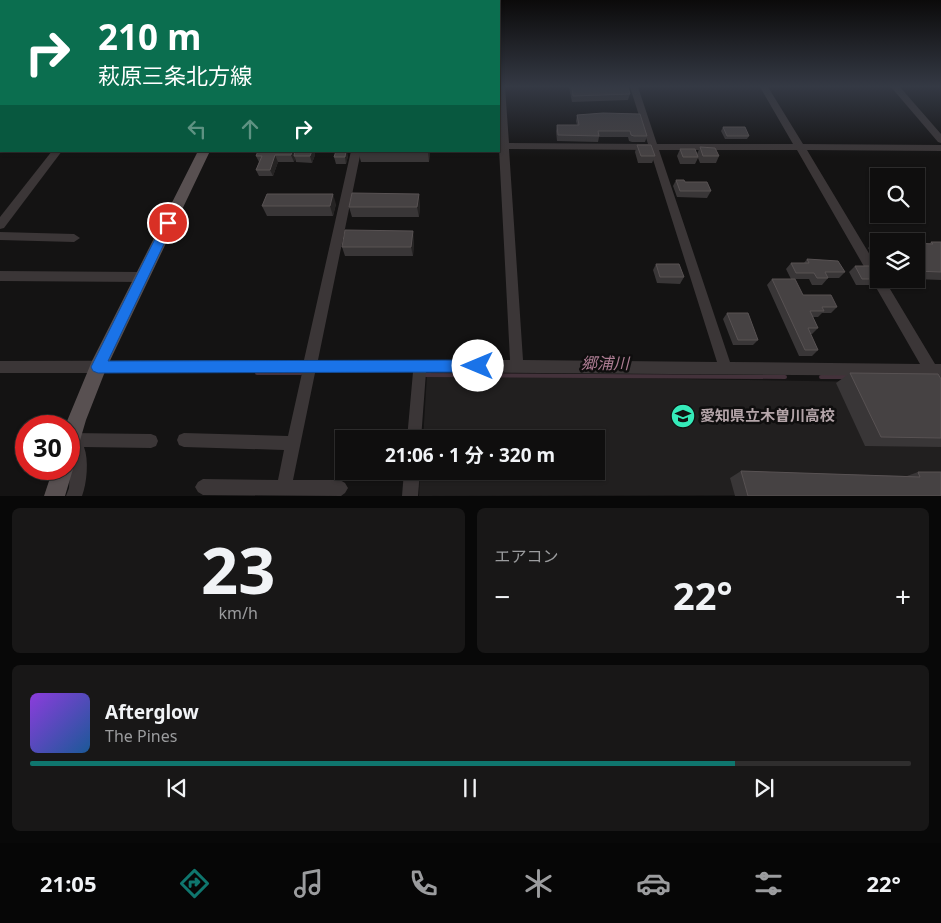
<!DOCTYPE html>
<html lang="ja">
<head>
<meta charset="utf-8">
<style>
  :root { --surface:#0f0e0e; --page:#181717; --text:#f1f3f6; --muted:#9b9c9e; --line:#2f2e2e; --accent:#0f766e }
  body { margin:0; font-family:"Noto Sans","Noto Sans JP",sans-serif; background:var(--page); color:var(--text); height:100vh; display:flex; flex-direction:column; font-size:19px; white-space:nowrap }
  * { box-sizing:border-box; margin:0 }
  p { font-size:16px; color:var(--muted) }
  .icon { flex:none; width:28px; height:28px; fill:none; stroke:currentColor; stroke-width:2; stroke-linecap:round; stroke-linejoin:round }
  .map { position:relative; height:496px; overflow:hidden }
  .side { display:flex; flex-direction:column; gap:12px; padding:12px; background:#080808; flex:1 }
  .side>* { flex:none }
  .top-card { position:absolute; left:0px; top:0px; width:500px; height:152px; box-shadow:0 1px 4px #0004,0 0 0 1px var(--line); background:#0b6e4f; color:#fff; overflow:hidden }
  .controls { position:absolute; left:870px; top:168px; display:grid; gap:10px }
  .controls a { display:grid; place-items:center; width:55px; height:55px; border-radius:0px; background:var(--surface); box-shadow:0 1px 4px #0004,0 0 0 1px var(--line); font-size:25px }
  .speed { position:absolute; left:15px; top:415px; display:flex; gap:10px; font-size:25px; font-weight:700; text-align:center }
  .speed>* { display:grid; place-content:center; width:65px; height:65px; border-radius:50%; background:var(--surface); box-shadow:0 1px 4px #0004,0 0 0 1px var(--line); line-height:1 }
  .speed .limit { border:8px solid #d22; background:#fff; color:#111 }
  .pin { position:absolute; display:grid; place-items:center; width:42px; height:42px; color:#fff; margin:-21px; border:2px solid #fff; border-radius:50%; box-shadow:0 1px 5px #0007 }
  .me { position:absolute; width:55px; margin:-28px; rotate:270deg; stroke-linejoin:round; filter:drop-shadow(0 0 4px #0008) }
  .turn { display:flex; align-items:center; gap:18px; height:105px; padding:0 15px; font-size:22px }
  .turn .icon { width:65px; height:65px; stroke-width:2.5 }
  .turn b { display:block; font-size:35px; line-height:42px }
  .lanes { display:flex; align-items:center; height:48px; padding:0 15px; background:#0003; justify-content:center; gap:25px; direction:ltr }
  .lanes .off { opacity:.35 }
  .big { font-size:38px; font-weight:700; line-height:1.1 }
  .side .card { flex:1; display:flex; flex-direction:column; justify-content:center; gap:8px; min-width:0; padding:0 18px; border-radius:8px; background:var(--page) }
  .side .dial { align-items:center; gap:0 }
  .dial b { font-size:65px; line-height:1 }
  .song { display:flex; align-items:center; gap:15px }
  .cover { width:60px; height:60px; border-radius:8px; background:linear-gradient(135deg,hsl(270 70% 55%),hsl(210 70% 35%)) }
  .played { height:5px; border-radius:2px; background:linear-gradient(90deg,var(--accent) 80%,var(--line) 80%) }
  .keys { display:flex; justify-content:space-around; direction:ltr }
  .heat { display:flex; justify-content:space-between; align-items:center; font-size:28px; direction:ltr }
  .side .tiles { flex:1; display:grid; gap:12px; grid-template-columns:1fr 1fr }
  .card:last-child { grid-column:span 2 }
  .trip { position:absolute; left:335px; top:430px; width:270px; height:50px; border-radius:0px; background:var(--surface); box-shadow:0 1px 4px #0004,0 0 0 1px var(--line); font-weight:700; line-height:50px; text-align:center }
  .menu { display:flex; height:80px; justify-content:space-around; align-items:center; background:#060606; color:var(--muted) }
  .menu .icon { width:35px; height:35px }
  .menu .current { color:var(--accent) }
  .menu b { font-size:22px; color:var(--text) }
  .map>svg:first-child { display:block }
  .built { fill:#211f1f }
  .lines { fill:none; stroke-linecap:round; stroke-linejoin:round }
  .stream { stroke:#44323b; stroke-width:4 }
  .minor { fill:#3b3637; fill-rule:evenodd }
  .major { fill:#585051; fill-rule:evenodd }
  .wall { fill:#393637 }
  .shaded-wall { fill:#252323 }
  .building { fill:#464243; stroke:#585253 }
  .route { fill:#1a73e8; stroke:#114b97 }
  .labels { text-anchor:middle; stroke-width:5; stroke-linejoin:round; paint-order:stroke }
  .near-poi-label { font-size:15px; font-weight:bold; fill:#b4a5a9; stroke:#0f0e0e; text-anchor:start }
  .near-water-label { font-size:16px; font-style:italic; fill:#ae7d94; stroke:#0f0e0e }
</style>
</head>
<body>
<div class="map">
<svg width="941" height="496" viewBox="0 0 941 496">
  <rect width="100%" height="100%" fill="#141313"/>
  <!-- built -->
  <path class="built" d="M427 375 935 383 941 393V495L419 496 420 471H596V439H423Z"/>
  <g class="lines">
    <!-- stream -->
    <g class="stream">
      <path d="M257 373H301"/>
      <path d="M425 375 785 377"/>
      <path d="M821 377H848"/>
    </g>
    <!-- minor -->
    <g class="minor">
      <path d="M499 87H505L509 143 648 144 630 87H638L657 144H793L760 87H768L803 144 941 145V151L807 150 879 270V279H884L935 364H941V392L936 391 928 376 426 372 421 439H407L413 372 315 373 293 480H340L345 483 348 488 345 493 341 496 203 495 198 492 195 487 198 482 203 479 278 480 284 450 184 447 179 445 177 440 179 435 184 433 288 436 302 373H0V361L304 360 351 151H361L318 360H510L499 149ZM509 149 650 150 717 362 523 360ZM659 150H797L920 364 730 362Z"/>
      <path d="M891 87H900L941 134V143L938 142Z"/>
      <rect x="0" y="140" width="1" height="6"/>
      <path d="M52 151H62L4 228 0 229V217Z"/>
      <path d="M0 232 74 234 80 238 74 242 0 240Z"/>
      <path d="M0 271 142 272 146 274 148 277 146 280 142 282 0 281Z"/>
      <path d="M71 433 151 434 156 436 158 441 156 446 151 448 84 447C89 460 87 483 82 496H66L69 488 71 454 69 450V434Z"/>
      <path d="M404 471H420L418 496H402Z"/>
    </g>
    <!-- major -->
    <g class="major">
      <path d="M198 151H210L106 369 86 420 76 454 69 457V426H65L92 361Z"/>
      <path d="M69 461 73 469 65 496H44L53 469H69Z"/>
    </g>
  </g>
  <!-- wall -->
  <g class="wall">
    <path d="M569 87H628L630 94 628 100 572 102Z"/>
    <path d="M577 115 647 136 645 142H632L629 141 628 137H599L598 142 557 141 556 131 557 125H577L576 121Z"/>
    <path d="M723 127 749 136 747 139H725L721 131Z"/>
    <path d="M637 145 655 156 652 163H638L635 152Z"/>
    <path d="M700 147 719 156 716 163H700L698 158 695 164H680L677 156 680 149 697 154Z"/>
    <path d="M258 151H314L315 155 312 163 296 162 295 158 294 162H278L273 176H259L256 170 259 162 256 156Z"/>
    <path d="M358 151H430L429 162H361Z"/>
    <path d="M348 156 346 164H336L334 157Z"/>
    <path d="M676 180 685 182 711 191 707 198 677 197 673 186Z"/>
    <path d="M420 203 419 217H352L349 207Z"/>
    <path d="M336 204 333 216H267L262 206Z"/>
    <path d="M414 240 413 256H345L342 247Z"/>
    <path d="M875 241H879V258H874L868 248Z"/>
    <path d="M931 242H941V280L916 279V243L929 244Z"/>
    <path d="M807 259 845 272 839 278H828L822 285H812L809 279H791L786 269 791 263H804Z"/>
    <path d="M656 264 684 277 680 284 657 283 653 270Z"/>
    <path d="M855 266 879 279 872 285H856L849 272Z"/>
    <path d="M772 279 803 295 837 307 831 313H822L818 317H813L818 328 812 334H810L818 350 812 356H799L767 285Z"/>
    <path d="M886 279H913L906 284H889Z"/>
    <path d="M727 313 758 340 753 345H733L723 319Z"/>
    <path d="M850 373 941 379V447L865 446 836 383Z"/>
    <path d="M741 471 907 476 918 472 941 496H735L730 478Z"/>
  </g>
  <!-- shaded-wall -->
  <g class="shaded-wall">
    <path d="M292 151H296L294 156 295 158 294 162 291 155Z"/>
    <path d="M312 151H314L315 155 312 163 310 156Z"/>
    <path d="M346 151H347L348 156 346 164 345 157Z"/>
    <path d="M428 151H430L429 162Z"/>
    <path d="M275 155 278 162 273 176 270 170Z"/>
    <path d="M333 194 336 204 333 216 330 206Z"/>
    <path d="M419 194 420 203 419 217 417 207Z"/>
    <path d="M413 231 414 240 413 256 411 247Z"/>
  </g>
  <!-- building -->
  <g class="building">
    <path d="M572 87H628L630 94 573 96Z"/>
    <path d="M603 113 640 114 647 136H634L631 135 630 131H598L599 136 558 135 557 125H579L577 115Z"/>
    <path d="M723 127H745L749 136H727Z"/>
    <path d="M637 145H651L655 156H641Z"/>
    <path d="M700 147 715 148 719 156H703Z"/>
    <path d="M680 149H695L698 157H683Z"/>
    <path d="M258 151H292L291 155H275L270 170H256L262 156H256Z"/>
    <path d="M295 151H312L310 156H294Z"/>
    <path d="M336 151H346L345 157H334Z"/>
    <path d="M676 180H684L685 182H707L711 191H680Z"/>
    <path d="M352 193 419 194 417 207H349Z"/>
    <path d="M267 194H333L330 206H262Z"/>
    <path d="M345 230 413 231 411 247H342Z"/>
    <path d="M875 241H882H879V247Z"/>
    <path d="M931 242H941V272L916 271V243L933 244Z"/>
    <path d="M807 259 838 261 845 272H825L828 278H817L814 273H796L791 263H809Z"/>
    <path d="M656 264H679L684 277H660Z"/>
    <path d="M855 266H872L879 279H862Z"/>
    <path d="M772 279H795L803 295H831L837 307H822L824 311H810L818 328H808L818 350H805Z"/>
    <path d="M727 313H748L758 340H738Z"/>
    <path d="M850 373 938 374 941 379V438L881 437Z"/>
    <path d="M741 471 920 477 918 472H941V496H748Z"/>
  </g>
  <!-- sky -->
  <linearGradient id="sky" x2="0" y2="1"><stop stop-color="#0b0a0a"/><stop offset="0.55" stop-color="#343944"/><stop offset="1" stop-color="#343944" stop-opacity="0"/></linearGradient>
  <rect width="941" height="157" fill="url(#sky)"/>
  <!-- route -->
  <path class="route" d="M168 219 174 223 108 361 478 360 483 361 485 366 483 370 478 372 98 373 93 371 91 367 163 223Z"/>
  <!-- icons -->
  <defs>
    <g id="school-disc" transform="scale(1.25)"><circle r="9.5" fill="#35eab9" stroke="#0f0e0e"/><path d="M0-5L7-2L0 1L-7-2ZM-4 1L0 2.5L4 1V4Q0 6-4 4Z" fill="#111"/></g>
  </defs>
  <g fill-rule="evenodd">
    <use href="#school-disc" x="683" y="416"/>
  </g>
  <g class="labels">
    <!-- near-poi labels -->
    <g class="near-poi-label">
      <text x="700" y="421">愛知県立木曽川高校</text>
    </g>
    <!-- near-water labels -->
    <g class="near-water-label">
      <text x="605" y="369">郷浦川</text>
    </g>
  </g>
</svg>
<div class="controls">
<a><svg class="icon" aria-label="search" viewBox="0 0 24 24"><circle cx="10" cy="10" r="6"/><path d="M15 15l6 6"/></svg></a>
<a><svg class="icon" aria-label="layers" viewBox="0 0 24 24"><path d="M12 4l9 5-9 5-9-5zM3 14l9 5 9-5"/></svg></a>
</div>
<div class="speed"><div class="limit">30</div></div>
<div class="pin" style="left:168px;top:223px;background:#d93025"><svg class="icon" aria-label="arrive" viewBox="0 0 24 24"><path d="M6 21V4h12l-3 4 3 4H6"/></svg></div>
<svg class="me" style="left:478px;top:366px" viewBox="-20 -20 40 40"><circle r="19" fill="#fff"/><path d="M0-13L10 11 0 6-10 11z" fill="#1a73e8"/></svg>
<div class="trip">21:06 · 1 分 · 320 m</div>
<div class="top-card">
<div class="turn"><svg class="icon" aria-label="right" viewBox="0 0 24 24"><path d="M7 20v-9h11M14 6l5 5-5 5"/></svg><div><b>210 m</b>萩原三条北方線</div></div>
<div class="lanes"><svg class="icon off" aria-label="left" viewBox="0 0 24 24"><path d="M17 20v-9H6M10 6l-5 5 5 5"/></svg><svg class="icon off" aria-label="ahead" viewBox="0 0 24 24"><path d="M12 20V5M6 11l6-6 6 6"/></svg><svg class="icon" aria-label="right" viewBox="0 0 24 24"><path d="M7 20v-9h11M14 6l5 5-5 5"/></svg></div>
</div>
</div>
<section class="side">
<div class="tiles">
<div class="card dial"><b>23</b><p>km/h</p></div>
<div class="card"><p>エアコン</p>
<div class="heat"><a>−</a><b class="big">22°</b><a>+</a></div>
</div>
<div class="card">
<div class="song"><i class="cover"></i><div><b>Afterglow</b><p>The Pines</p></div></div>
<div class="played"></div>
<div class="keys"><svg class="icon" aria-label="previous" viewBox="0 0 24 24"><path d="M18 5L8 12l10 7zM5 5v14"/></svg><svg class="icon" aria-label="pause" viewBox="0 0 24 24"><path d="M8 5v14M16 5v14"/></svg><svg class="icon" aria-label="next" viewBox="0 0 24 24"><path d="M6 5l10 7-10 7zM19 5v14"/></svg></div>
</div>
</div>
</section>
<nav class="menu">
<b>21:05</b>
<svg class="icon current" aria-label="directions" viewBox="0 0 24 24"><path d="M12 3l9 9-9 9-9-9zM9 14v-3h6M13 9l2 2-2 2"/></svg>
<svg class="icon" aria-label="music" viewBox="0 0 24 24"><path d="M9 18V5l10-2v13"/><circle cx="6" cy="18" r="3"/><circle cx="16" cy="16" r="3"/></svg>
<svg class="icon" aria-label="phone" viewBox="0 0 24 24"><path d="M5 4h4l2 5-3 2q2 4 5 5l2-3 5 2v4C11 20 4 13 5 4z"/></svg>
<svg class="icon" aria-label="climate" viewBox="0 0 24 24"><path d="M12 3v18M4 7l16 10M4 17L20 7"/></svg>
<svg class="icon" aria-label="car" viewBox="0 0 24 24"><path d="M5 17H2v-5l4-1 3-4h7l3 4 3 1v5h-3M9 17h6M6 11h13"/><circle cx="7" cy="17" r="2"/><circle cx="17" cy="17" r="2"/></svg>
<svg class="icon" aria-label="filters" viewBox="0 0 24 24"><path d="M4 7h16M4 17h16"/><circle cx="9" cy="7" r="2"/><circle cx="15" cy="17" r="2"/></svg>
<b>22°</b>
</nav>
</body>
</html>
